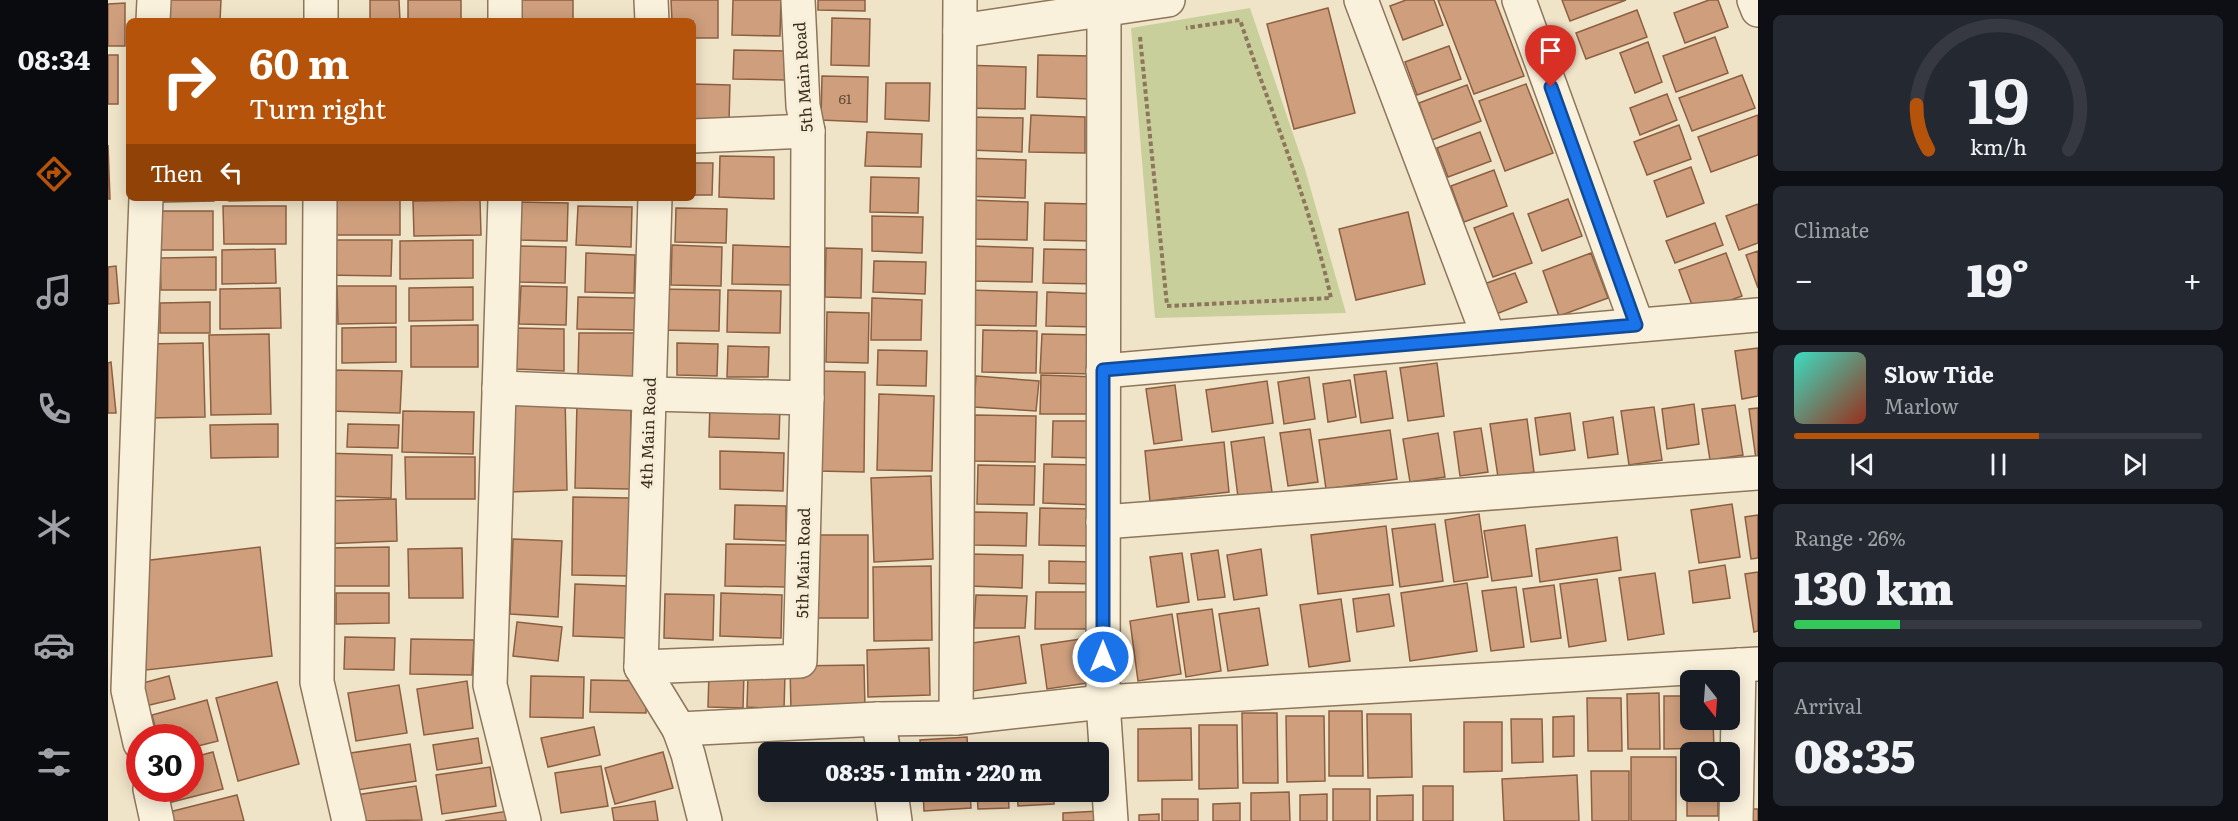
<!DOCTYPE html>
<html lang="en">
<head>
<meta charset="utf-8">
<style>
  :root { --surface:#171b24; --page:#242831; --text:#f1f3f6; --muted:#9ea1a6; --line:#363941; --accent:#b45309 }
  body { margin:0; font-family:Literata,serif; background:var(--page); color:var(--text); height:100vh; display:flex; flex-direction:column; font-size:22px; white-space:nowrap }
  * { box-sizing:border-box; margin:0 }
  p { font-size:20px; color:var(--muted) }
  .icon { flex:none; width:33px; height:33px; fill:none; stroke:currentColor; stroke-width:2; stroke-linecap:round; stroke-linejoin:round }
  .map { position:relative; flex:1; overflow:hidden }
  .sheet { display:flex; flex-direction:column; gap:15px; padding:15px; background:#0d0f14; width:480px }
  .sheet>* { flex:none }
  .guide { position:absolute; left:18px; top:18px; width:570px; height:183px; border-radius:9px; box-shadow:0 3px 15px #0003; background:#b45309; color:#fff; overflow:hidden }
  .needle { width:39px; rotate:163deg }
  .buttons { position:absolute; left:1572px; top:670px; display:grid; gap:12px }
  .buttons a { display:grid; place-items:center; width:60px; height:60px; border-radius:9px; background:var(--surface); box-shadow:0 3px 15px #0003; font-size:30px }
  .speed { position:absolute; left:18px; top:724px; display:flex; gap:12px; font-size:30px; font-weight:700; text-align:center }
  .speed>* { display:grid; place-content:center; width:78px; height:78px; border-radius:50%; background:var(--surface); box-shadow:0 3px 15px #0003; line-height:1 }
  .speed .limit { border:9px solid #d22; background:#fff; color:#111 }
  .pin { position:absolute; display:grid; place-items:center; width:51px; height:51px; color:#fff; margin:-62px -26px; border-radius:50% 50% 50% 0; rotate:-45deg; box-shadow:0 0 6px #0007 }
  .pin .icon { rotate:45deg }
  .me { position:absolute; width:66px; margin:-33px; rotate:0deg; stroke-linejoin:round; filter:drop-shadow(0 0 4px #0008) }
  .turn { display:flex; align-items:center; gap:21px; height:126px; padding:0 24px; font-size:27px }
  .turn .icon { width:78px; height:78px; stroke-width:2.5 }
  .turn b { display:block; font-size:42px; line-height:51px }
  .then { display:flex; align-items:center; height:57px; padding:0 24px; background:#0003; gap:12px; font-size:22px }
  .big { font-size:45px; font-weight:800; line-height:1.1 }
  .sheet .card { flex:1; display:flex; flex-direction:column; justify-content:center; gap:9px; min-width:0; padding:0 21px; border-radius:9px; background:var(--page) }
  .sheet .dial { align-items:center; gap:0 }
  .dial svg { height:156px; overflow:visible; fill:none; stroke:var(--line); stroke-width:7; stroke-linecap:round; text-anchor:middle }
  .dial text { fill:var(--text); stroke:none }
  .song { display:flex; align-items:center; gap:18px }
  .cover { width:72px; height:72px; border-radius:9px; background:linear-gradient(135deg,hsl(170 70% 55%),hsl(10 70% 35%)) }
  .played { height:6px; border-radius:3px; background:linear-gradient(90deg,var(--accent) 60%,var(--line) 60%) }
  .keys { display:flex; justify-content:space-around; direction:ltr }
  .heat { display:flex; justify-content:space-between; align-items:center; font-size:33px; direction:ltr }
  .charge { height:9px; border-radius:4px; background:linear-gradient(90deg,#34c759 26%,var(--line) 0) }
  .trip { position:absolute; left:650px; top:742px; width:351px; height:60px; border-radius:9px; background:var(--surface); box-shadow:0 3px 15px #0003; font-weight:800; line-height:60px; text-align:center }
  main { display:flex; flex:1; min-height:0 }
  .tabs { display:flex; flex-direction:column; width:108px; justify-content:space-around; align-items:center; background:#090b0e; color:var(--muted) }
  .tabs .icon { width:42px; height:42px }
  .tabs .selected { color:var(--accent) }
  .tabs b { font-size:27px; color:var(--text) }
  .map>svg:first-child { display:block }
  .green { fill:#c9cf9b }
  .building { fill:#cf9f7d; stroke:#8d5f41; stroke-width:1.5 }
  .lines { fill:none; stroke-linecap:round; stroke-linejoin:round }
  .minor-casing { stroke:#8d765c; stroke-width:36 }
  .path { stroke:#8d765c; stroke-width:4; stroke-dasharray:4.5 3; stroke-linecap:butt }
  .minor { stroke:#faf1dc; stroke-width:33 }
  .route-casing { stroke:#114b97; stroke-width:15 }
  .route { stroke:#1a73e8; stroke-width:10 }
  .labels { text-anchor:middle; stroke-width:6; stroke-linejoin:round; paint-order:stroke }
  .number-label { font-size:14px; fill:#624a37 }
  .street-label { font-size:16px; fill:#3d2e20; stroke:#f7eed8 }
</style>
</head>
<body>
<main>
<nav class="tabs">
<b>08:34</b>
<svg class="icon selected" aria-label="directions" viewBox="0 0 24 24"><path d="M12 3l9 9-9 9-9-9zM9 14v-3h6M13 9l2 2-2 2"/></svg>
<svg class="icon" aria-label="music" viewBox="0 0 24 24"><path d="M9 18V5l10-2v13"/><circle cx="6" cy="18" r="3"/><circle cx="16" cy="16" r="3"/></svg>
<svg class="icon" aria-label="phone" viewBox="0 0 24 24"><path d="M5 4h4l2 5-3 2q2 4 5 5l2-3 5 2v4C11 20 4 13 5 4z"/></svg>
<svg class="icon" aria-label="climate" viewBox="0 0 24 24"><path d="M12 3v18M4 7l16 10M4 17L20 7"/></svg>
<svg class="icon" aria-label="car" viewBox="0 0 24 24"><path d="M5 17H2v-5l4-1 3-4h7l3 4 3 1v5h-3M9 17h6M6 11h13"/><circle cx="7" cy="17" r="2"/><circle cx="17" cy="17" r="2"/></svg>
<svg class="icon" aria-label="filters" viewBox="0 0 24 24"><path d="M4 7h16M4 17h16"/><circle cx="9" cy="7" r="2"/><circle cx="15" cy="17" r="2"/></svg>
</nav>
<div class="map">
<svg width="1650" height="821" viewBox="0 0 1650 821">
  <rect width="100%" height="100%" fill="#f0e4c8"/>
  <!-- green -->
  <path class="green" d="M1142 8 1197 169 1238 313 1047 318 1023 28Z"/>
  <!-- building -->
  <g class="building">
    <path d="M52 0H113L112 21H51Z"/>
    <path d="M262 0H291L292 21H262Z"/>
    <rect x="300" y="0" width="53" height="21"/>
    <path d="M408 0H465V21H409Z"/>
    <path d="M563 0H610V38H585V21H564Z"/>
    <path d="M625 0H673L672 36 624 35Z"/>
    <path d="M710 0H757V11L710 10Z"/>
    <path d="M1298 0H1326L1335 25 1295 40 1282 6Z"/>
    <path d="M1330 0H1387L1416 76 1366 94Z"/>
    <path d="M1454 0H1518L1462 21Z"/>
    <path d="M1601 0H1610L1620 27 1577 43 1566 13Z"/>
    <path d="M17 3V46H0V4Z"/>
    <path d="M1220 8 1247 113 1186 129 1159 24Z"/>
    <path d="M1529 10 1539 37 1478 59 1468 33Z"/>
    <path d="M724 18 762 19 761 66 723 65Z"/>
    <path d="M1607 37 1620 73 1568 92 1555 56Z"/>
    <path d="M1540 42 1554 82 1527 93 1512 53Z"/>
    <path d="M1341 46 1353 79 1309 95 1297 62Z"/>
    <path d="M626 50 677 51V80L625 79Z"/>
    <rect x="0" y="55" width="10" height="49"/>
    <path d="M930 55 983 56 982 99 929 97Z"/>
    <path d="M854 65 918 67 917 109 853 108Z"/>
    <path d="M1634 75 1647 108 1584 131 1571 98Z"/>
    <path d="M714 76 760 77 759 122 713 120Z"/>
    <path d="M778 83H822L821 121 777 119Z"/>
    <path d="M585 84 622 85 621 121 585 120Z"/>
    <path d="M1418 84 1445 153 1397 171 1371 101Z"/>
    <path d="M1359 85 1373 121 1324 140 1311 103Z"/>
    <path d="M1559 94 1569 120 1532 135 1522 108Z"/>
    <path d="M923 115 977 117V153L921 152Z"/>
    <path d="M1650 115V155L1603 172 1590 137Z"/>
    <path d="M862 117 915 118 914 152 861 150Z"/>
    <path d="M1571 125 1583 159 1539 175 1526 142Z"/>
    <path d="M759 132 814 134 813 167 757 166Z"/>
    <path d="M1372 132 1383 161 1340 177 1329 148Z"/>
    <path d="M0 145 2 199H0Z"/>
    <path d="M612 156 666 157V199L611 197Z"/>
    <path d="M854 158 918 160 917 198 853 196Z"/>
    <path d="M585 163H605L604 195H585Z"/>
    <path d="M1583 167 1596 203 1559 217 1546 181Z"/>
    <path d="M1386 170 1399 206 1356 222 1343 186Z"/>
    <path d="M763 177 811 178 810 213 762 212Z"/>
    <path d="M56 198H106V201L56 202Z"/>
    <path d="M121 198H181V200L121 201Z"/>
    <rect x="219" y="198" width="73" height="37"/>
    <path d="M1460 199 1474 236 1434 251 1420 214Z"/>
    <path d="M372 200 373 235 306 236 305 201Z"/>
    <path d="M863 200 920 202 919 240 862 239Z"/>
    <path d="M410 202 460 203 459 241 409 240Z"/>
    <path d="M937 203 986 204 985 241 936 240Z"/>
    <path d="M1650 204V243L1631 250 1618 216Z"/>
    <path d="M115 206H178V244H116Z"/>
    <path d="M470 206 524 207 523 247 468 245Z"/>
    <path d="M568 208 619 209 618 243 567 242Z"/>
    <rect x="40" y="211" width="65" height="39"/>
    <path d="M1300 212 1317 284 1248 300 1231 229Z"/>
    <path d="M1405 213 1424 263 1385 277 1366 228Z"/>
    <path d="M764 216 815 217 814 253 764 251Z"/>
    <path d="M1607 223 1615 245 1567 263 1558 241Z"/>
    <path d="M214 240H284L283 276 214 275Z"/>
    <path d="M365 240V278L292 279V241Z"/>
    <path d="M564 245 614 247 613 286 563 285Z"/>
    <path d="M625 245 685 247 684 285 624 284Z"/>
    <path d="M412 246 458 247 457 283 411 282Z"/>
    <path d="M862 246 925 248 924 282 861 281Z"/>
    <path d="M718 248 754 249 753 298 717 297Z"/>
    <path d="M167 249 168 283 114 284V250Z"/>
    <path d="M936 249 993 250 992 284 935 283Z"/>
    <path d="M1650 251V288L1638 255Z"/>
    <path d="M478 253 527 255 526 293 477 292Z"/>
    <path d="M1483 253 1500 298 1451 316 1435 271Z"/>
    <path d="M1618 253 1634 296 1587 313 1571 270Z"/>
    <path d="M108 257V290H53L52 258Z"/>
    <path d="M766 261 818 262 817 294 765 292Z"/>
    <path d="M8 266 11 303 0 304V267Z"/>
    <path d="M1407 273 1419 302 1388 314 1376 284Z"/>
    <path d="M229 286H288V323L230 324Z"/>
    <path d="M413 286 459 287 458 325 411 324Z"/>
    <path d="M365 287V320L301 321V288Z"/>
    <path d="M172 288 173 328 112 329V289Z"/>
    <path d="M549 289 612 290 611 331 548 330Z"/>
    <path d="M620 290 673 291 672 333 619 332Z"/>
    <path d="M861 290 929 292 928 326 860 325Z"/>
    <path d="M939 292 992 294 991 327 938 326Z"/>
    <path d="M470 297 527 298 526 330 469 329Z"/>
    <path d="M764 298 814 300 813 340H763Z"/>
    <path d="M102 302V333H52V303Z"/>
    <path d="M719 312 761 313 760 363 718 362Z"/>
    <path d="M370 325V367H303V326Z"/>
    <path d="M288 327V362L234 363V328Z"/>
    <path d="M409 328 456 329V371L408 369Z"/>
    <path d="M875 330 929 331 928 373 874 372Z"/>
    <path d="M471 333H526L525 377 470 376Z"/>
    <path d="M161 334 163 414 103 415 101 335Z"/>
    <path d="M934 334 989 335 988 374 932 373Z"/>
    <path d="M95 343 97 417 39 418 37 344Z"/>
    <path d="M569 343 610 344 609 376 569 375Z"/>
    <path d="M620 346 661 347 660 377H619Z"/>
    <path d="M1650 348V396L1634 399 1627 351Z"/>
    <path d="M770 350 819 351 818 386 769 385Z"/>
    <path d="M3 362 8 413H0V363Z"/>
    <path d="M1329 363 1336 416 1300 421 1292 368Z"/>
    <path d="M221 370 294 371 292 413 220 411Z"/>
    <path d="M710 371 757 372 756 472 709 471Z"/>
    <path d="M1278 371 1285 418 1253 423 1246 375Z"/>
    <path d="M933 375 989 377 988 414H932Z"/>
    <path d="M868 376 931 381 928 411 866 407Z"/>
    <path d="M1201 377 1207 419 1176 424 1170 382Z"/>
    <path d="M1242 380 1248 417 1220 422 1215 384Z"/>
    <path d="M1159 381 1165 423 1104 432 1098 390Z"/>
    <path d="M1067 385 1074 440 1046 444 1038 389Z"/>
    <path d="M771 394 826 396 824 471 769 470Z"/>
    <path d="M457 395 459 490 398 492 396 396Z"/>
    <path d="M469 402 523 403 522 489 467 488Z"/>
    <path d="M602 404 672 406 671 439 601 437Z"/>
    <path d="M1586 404 1591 444 1559 449 1554 409Z"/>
    <path d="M1627 405 1635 455 1602 460 1594 409Z"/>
    <path d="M1546 407 1554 460 1521 465 1513 411Z"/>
    <path d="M1650 408V459H1648L1641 409Z"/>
    <path d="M295 411 366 412 365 454 294 452Z"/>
    <path d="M1462 413 1467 450 1432 455 1427 418Z"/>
    <path d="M867 415 928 416 927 462 866 461Z"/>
    <path d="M1505 417 1510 454 1480 458 1475 422Z"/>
    <path d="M1419 419 1426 472 1390 477 1382 424Z"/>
    <path d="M945 421H991L990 458 944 457Z"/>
    <path d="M170 424V457L103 458 102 425Z"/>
    <path d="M240 424 291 425 290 448 239 447Z"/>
    <path d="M1373 428 1380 472 1352 476 1346 432Z"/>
    <path d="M1202 429 1210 482 1180 486 1172 433Z"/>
    <path d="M1282 430 1289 479 1218 489 1211 440Z"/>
    <path d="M1330 433 1337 477 1302 482 1295 439Z"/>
    <path d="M1156 437 1164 492 1130 497 1123 442Z"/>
    <path d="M1116 442 1121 492 1042 501 1037 451Z"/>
    <path d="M612 451 676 453 675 491 612 489Z"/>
    <path d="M213 453 284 455 283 498 212 496Z"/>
    <path d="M297 457H367V499H298Z"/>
    <path d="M936 464 990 465 988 505 935 503Z"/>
    <path d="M870 465 927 466 926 505 869 504Z"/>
    <path d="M823 476 825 559 766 562 763 478Z"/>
    <path d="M465 497 522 498 521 576 464 575Z"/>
    <path d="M288 499 289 541 213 544 212 501Z"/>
    <path d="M1624 504 1632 557 1591 563 1583 510Z"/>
    <path d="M627 505 678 506V541L626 539Z"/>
    <path d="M932 508 985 509 984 546 931 545Z"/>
    <path d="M866 512 919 513 918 546 865 545Z"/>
    <path d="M1371 514 1380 577 1346 582 1337 520Z"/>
    <path d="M1650 515V558L1643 559 1637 517Z"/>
    <path d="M1327 524 1335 581 1292 587 1284 529Z"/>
    <path d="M1417 525 1424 576 1384 581 1376 531Z"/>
    <path d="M1278 526 1285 585 1210 594 1203 535Z"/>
    <rect x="703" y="535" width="57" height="83"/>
    <path d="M1509 537 1513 570 1432 582 1428 549Z"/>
    <path d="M405 539 454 541 450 617 402 614Z"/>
    <path d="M618 544 680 545 679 587 617 586Z"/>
    <path d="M152 547 164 656 38 670 26 562Z"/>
    <path d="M281 547V586H218V548Z"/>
    <path d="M354 548 355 598H301L300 549Z"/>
    <path d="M1153 549 1159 595 1126 600 1119 555Z"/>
    <path d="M1110 550 1117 597 1090 600 1083 554Z"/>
    <path d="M1074 553 1081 602 1049 607 1042 557Z"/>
    <path d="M862 554 915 555 914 588 861 586Z"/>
    <path d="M941 561 989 562 988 584 941 583Z"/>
    <path d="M1617 565 1622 598 1585 603 1581 571Z"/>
    <path d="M823 566 824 640 766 641 765 567Z"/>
    <path d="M1650 572V631L1646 632 1637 574Z"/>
    <path d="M1547 573 1556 634 1520 640 1511 578Z"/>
    <path d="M1489 579 1498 641 1461 647 1452 584Z"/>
    <path d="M1359 583 1369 651 1302 661 1293 593Z"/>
    <path d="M467 584 520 586 519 638 465 636Z"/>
    <path d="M1446 585 1453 638 1423 642 1415 589Z"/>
    <path d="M1408 587 1416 647 1383 651 1374 591Z"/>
    <path d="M928 592H981L980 629H927Z"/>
    <path d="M228 593H281V623L228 624Z"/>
    <path d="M613 593 674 595 673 638 612 636Z"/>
    <path d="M557 594 606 595 605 640 556 638Z"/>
    <path d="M1281 594 1286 626 1249 632 1245 599Z"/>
    <path d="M868 595 919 596 917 628H866Z"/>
    <path d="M1233 599 1242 661 1201 667 1192 605Z"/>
    <path d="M1151 608 1160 665 1120 671 1111 614Z"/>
    <path d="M1104 609 1113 671 1078 677 1069 614Z"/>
    <path d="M1064 614 1073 674 1030 681 1022 621Z"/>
    <path d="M409 622 454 627 450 661 405 656Z"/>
    <path d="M911 636 918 683 865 691 858 644Z"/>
    <path d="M237 637 287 638 286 670 236 669Z"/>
    <path d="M979 638 986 682 939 689 933 645Z"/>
    <path d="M303 639 366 640 364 675 302 674Z"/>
    <path d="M821 648 822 695 760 697 759 650Z"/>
    <path d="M756 665 757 709 683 711 682 666Z"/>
    <path d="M601 672 636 673 635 708 600 707Z"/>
    <path d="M640 673 677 674 676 709 639 707Z"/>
    <path d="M61 676 67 699 29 708 24 686Z"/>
    <path d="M423 676 476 677 475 718 422 717Z"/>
    <path d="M483 680 539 681 538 713 482 712Z"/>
    <path d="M359 681 365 728 316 735 309 689Z"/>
    <path d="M169 682 191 764 130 781 108 698Z"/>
    <path d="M291 685 299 733 248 741 240 693Z"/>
    <path d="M1551 693 1552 749H1520L1519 694Z"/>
    <path d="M1556 696H1582V720H1605L1606 748 1556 749Z"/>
    <path d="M1479 698H1513L1514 751H1480Z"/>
    <path d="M99 700 110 741 82 748V738H50L44 715Z"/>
    <path d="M1221 711H1254L1255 776H1221Z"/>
    <path d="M1134 713H1169L1170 783H1135Z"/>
    <path d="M1259 714H1303L1304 777 1260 778Z"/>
    <path d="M1178 716H1216L1217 781 1179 782Z"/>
    <path d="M1466 716V756L1445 757V717Z"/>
    <path d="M1403 719H1434L1435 762 1404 763Z"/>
    <path d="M1356 722H1394V771L1356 772Z"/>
    <path d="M1091 725H1129L1130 788 1091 789Z"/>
    <path d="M486 727 492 755 440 767 433 738Z"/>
    <path d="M1083 728 1084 780 1030 781V729Z"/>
    <path d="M859 737 860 753H813L812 740Z"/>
    <path d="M370 738 374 763 329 770 325 745Z"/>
    <path d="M302 744 308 781 249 790 243 753Z"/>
    <path d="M105 752 115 789 60 803 56 789H82V758Z"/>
    <path d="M555 752 565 788 507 804 497 768Z"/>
    <rect x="1523" y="757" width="45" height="64"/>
    <path d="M1579 759H1582V792H1610V816H1579Z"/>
    <path d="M493 766 500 806 453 813 447 773Z"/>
    <path d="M382 767 388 806 334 814 328 775Z"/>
    <path d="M1483 771H1521V821H1484Z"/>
    <path d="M1469 775 1471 821H1396L1394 779Z"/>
    <path d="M308 786 314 820 252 821 248 795Z"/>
    <rect x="1315" y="786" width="30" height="35"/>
    <rect x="1225" y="789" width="37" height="32"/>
    <path d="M815 792H862L863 808 816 811Z"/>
    <path d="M869 792H900L901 808 870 809Z"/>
    <path d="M909 792H946V804L910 806Z"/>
    <path d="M1181 792 1182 821H1143V793Z"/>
    <path d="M1219 794V821H1192V795Z"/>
    <path d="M129 795 136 821H55L53 814Z"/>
    <path d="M1305 795V821H1269V796Z"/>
    <rect x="1054" y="799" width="36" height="22"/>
    <path d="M547 801 550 821H506L504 808Z"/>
    <path d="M1132 803V821H1105V804Z"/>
    <rect x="1645" y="809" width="5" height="12"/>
    <path d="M400 811 401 821H337Z"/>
    <path d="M991 811V821H955V813Z"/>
    <path d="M1051 814V821H1031V815Z"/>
  </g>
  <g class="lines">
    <!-- minor casing -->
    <g class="minor-casing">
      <g id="minor">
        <path d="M397 0V21"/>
        <path d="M543 0 544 21"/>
        <path d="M690 0 695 106 700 131 699 398 692 661 533 667 571 729 770 719 848 718 995 702 1650 664"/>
        <path d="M1253 0 1381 338"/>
        <path d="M1411 0 1529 325"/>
        <path d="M1646 0 1650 10"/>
        <path d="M996 10 995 702 1003 821"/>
        <path d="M45 21 46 0"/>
        <path d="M213 21V0"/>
        <path d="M852 31 1060 0"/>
        <path d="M585 136 700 131"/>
        <path d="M212 198 209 682 241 821"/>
        <path d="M397 198 382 685 416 821"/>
        <path d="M995 371 1650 315"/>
        <path d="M391 388 542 394 699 398"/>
        <path d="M995 522 1650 473"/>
        <path d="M533 667 547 198"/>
        <path d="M848 718 852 0"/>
        <path d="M770 719 776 753"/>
        <path d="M571 729 580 754 597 821"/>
        <path d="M32 743 20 690 38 198"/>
        <path d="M42 789 49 821"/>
        <path d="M783 792 787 821"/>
        <path d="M1628 821 1631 665"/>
      </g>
    </g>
    <!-- path -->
    <g class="path">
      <path d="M1032 37 1059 305"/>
      <path d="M1059 306 1223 298C1202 203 1163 112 1132 20L1078 28"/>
    </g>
    <!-- minor -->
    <use href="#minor" class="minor"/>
  </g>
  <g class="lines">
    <!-- route casing -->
    <g class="route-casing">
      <path id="route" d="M995 657V370L1528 325 1443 87"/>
    </g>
    <!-- route -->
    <use href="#route" class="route"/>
  </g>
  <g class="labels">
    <!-- number labels -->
    <g class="number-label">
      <text x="737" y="104">61</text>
    </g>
    <!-- street labels -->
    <g class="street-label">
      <text transform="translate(695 77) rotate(-94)" y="6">5th Main Road</text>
      <text transform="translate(540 433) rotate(-88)" y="6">4th Main Road</text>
      <text transform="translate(695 563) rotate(-89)" y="6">5th Main Road</text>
    </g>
  </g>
</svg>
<div class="buttons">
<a><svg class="needle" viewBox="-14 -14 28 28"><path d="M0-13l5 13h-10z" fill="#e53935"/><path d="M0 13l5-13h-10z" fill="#9ea1a6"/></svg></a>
<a><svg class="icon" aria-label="search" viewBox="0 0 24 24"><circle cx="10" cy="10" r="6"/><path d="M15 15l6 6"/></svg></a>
</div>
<div class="speed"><div class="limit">30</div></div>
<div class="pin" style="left:1443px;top:87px;background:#d93025"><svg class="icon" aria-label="arrive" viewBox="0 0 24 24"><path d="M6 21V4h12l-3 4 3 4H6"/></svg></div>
<svg class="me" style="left:995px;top:657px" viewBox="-20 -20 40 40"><circle r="17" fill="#1a73e8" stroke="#fff" stroke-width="3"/><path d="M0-11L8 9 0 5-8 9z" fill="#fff"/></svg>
<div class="trip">08:35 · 1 min · 220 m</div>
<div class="guide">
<div class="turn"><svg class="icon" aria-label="right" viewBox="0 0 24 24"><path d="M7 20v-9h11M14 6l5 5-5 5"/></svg><div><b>60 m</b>Turn right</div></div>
<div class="then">Then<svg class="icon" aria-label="left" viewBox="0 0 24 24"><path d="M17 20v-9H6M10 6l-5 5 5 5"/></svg></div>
</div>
</div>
<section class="sheet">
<div class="card dial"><svg viewBox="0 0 100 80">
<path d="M14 69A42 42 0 1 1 86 69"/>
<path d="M14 69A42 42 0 0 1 8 46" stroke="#b45309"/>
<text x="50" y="56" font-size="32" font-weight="700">19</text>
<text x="50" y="72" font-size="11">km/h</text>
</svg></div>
<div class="card"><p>Climate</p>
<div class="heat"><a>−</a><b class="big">19°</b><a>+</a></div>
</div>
<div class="card">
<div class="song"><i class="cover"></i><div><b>Slow Tide</b><p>Marlow</p></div></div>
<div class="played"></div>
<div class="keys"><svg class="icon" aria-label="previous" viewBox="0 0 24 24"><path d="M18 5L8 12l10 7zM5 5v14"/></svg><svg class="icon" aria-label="pause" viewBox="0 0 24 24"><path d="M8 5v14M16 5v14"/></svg><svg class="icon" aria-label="next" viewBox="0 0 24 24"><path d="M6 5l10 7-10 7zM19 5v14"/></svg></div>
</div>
<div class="card"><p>Range · 26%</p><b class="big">130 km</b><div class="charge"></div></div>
<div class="card"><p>Arrival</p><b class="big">08:35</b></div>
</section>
</main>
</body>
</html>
